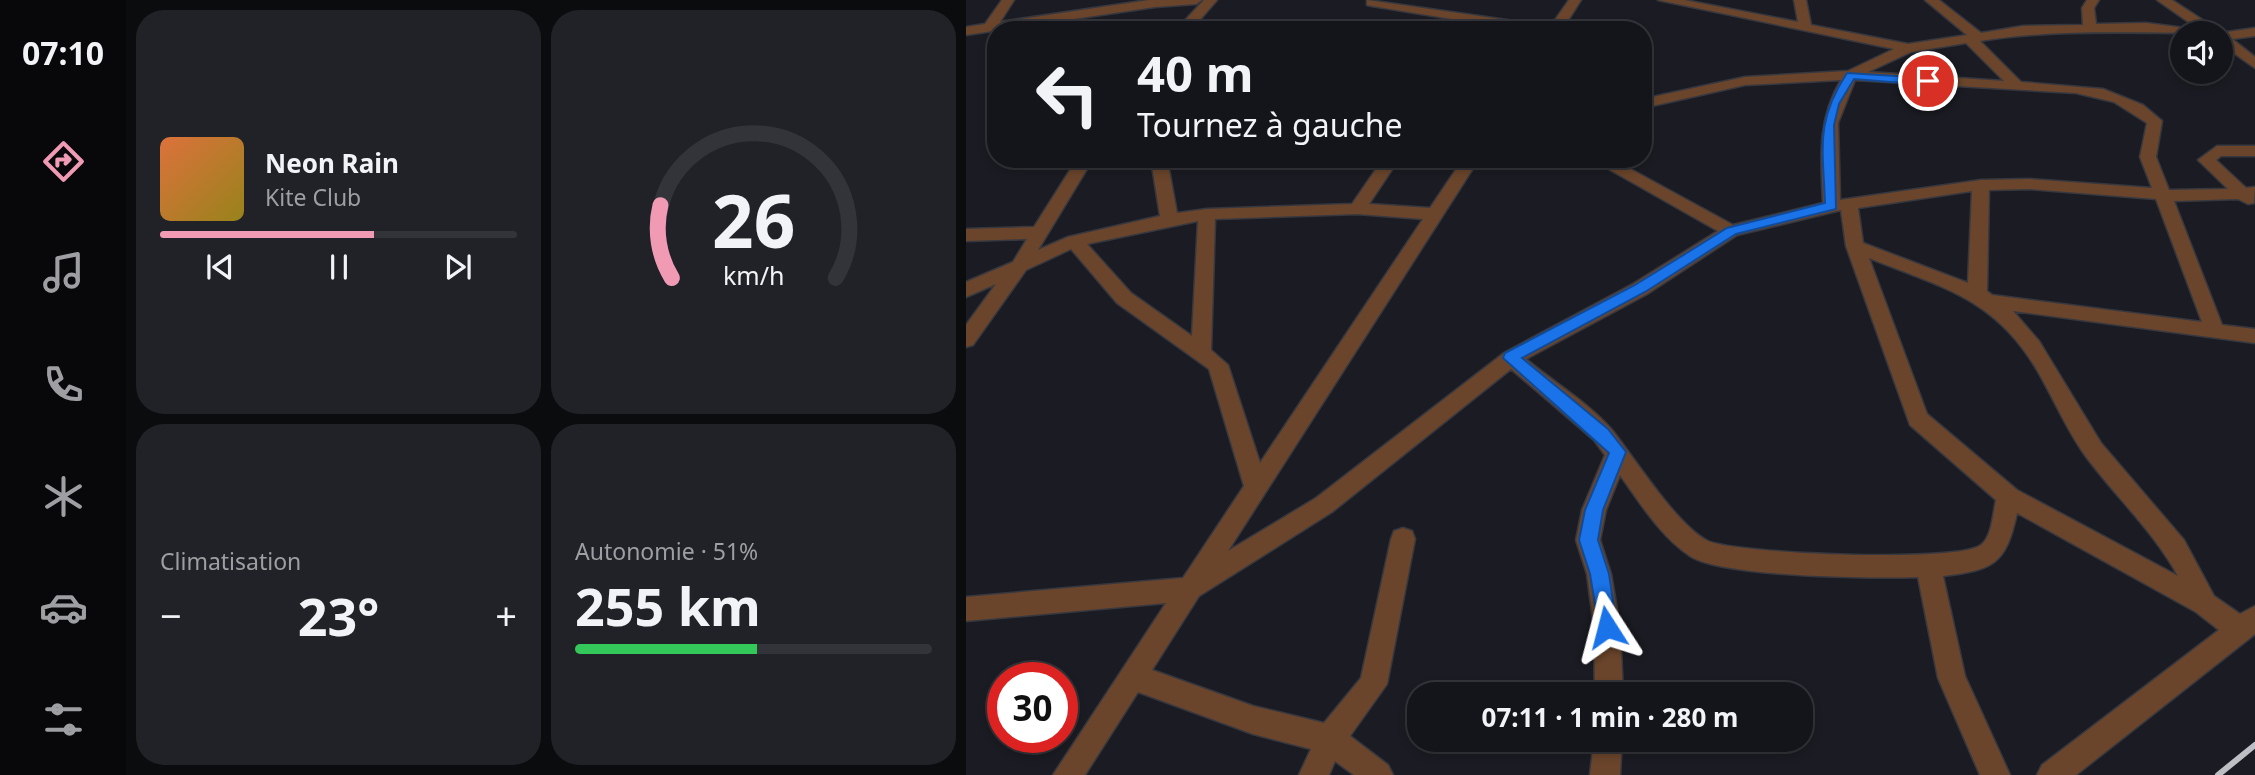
<!DOCTYPE html>
<html lang="fr">
<head>
<meta charset="utf-8">
<style>
  :root { --surface:#14151a; --page:#212227; --text:#f1f3f6; --muted:#9d9fa2; --line:#333439; --accent:#f09ab4 }
  body { margin:0; font-family:"Noto Sans",sans-serif; background:var(--page); color:var(--text); height:100vh; display:flex; flex-direction:column; font-size:26px; white-space:nowrap }
  * { box-sizing:border-box; margin:0 }
  p { font-size:23px; color:var(--muted) }
  .icon { flex:none; width:38px; height:38px; fill:none; stroke:currentColor; stroke-width:2; stroke-linecap:round; stroke-linejoin:round }
  .map { position:relative; flex:1; overflow:hidden }
  .drawer { display:flex; flex-direction:column; gap:10px; padding:10px; background:#0b0c0e; width:840px }
  .drawer>* { flex:none }
  .top-card { position:absolute; left:21px; top:21px; width:665px; height:147px; border-radius:28px; box-shadow:0 4px 10px #0003,0 0 0 2px var(--line); background:#14151a; color:var(--text); overflow:hidden }
  .tools { position:absolute; left:1204px; top:21px; display:grid; gap:14px }
  .tools a { display:grid; place-items:center; width:63px; height:63px; border-radius:50%; background:var(--surface); box-shadow:0 4px 10px #0003,0 0 0 2px var(--line); font-size:35px }
  .speed { position:absolute; left:21px; top:662px; display:flex; gap:14px; font-size:35px; font-weight:700; text-align:center }
  .speed>* { display:grid; place-content:center; width:91px; height:91px; border-radius:50%; background:var(--surface); box-shadow:0 4px 10px #0003,0 0 0 2px var(--line); line-height:1 }
  .speed .limit { border:10px solid #d22; background:#fff; color:#111 }
  .pin { position:absolute; display:grid; place-items:center; width:60px; height:60px; color:#fff; margin:-30px; border:4px solid #fff; border-radius:50%; box-shadow:0 2px 7px #0007 }
  .me { position:absolute; width:77px; margin:-38px; rotate:351deg; stroke-linejoin:round; filter:drop-shadow(0 0 5px #0008) }
  .turn { display:flex; align-items:center; gap:24px; height:147px; padding:0 35px; font-size:32px }
  .turn .icon { width:91px; height:91px; stroke-width:2.5 }
  .turn b { display:block; font-size:49px; line-height:60px }
  .big { font-size:52px; font-weight:700; line-height:1.1 }
  .drawer .card { flex:1; display:flex; flex-direction:column; justify-content:center; gap:10px; min-width:0; padding:0 24px; border-radius:28px; background:var(--page) }
  .drawer .dial { align-items:center; gap:0 }
  .dial svg { height:182px; overflow:visible; fill:none; stroke:var(--line); stroke-width:7; stroke-linecap:round; text-anchor:middle }
  .dial text { fill:var(--text); stroke:none }
  .song { display:flex; align-items:center; gap:21px }
  .cover { width:84px; height:84px; border-radius:10px; background:linear-gradient(135deg,hsl(20 70% 55%),hsl(50 70% 35%)) }
  .played { height:7px; border-radius:4px; background:linear-gradient(90deg,var(--accent) 60%,var(--line) 60%) }
  .keys { display:flex; justify-content:space-around; direction:ltr }
  .heat { display:flex; justify-content:space-between; align-items:center; font-size:38px; direction:ltr }
  .charge { height:10px; border-radius:5px; background:linear-gradient(90deg,#34c759 51%,var(--line) 0) }
  .drawer .tiles { flex:1; display:grid; gap:10px; grid-template-columns:repeat(2,1fr) }
  .trip { position:absolute; left:441px; top:682px; width:406px; height:70px; border-radius:28px; background:var(--surface); box-shadow:0 4px 10px #0003,0 0 0 2px var(--line); font-weight:700; line-height:70px; text-align:center }
  main { display:flex; flex:1; min-height:0 }
  .tabs { display:flex; flex-direction:column; width:126px; justify-content:space-around; align-items:center; background:#08080a; color:var(--muted) }
  .tabs .icon { width:49px; height:49px }
  .tabs .on { color:var(--accent) }
  .tabs b { font-size:32px; color:var(--text) }
  .map>svg:first-child { display:block }
  .lines { fill:none; stroke-linecap:round; stroke-linejoin:round }
  .minor-casing { stroke:#37383f; stroke-width:3 }
  .minor { fill:#6a452b; fill-rule:evenodd }
  .rail { stroke:#bebfc4; stroke-width:6 }
  .route { fill:#1a73e8; stroke:#114b97; stroke-width:2 }
</style>
</head>
<body>
<main>
<nav class="tabs">
<b>07:10</b>
<svg class="icon on" aria-label="directions" viewBox="0 0 24 24"><path d="M12 3l9 9-9 9-9-9zM9 14v-3h6M13 9l2 2-2 2"/></svg>
<svg class="icon" aria-label="music" viewBox="0 0 24 24"><path d="M9 18V5l10-2v13"/><circle cx="6" cy="18" r="3"/><circle cx="16" cy="16" r="3"/></svg>
<svg class="icon" aria-label="phone" viewBox="0 0 24 24"><path d="M5 4h4l2 5-3 2q2 4 5 5l2-3 5 2v4C11 20 4 13 5 4z"/></svg>
<svg class="icon" aria-label="climate" viewBox="0 0 24 24"><path d="M12 3v18M4 7l16 10M4 17L20 7"/></svg>
<svg class="icon" aria-label="car" viewBox="0 0 24 24"><path d="M5 17H2v-5l4-1 3-4h7l3 4 3 1v5h-3M9 17h6M6 11h13"/><circle cx="7" cy="17" r="2"/><circle cx="17" cy="17" r="2"/></svg>
<svg class="icon" aria-label="filters" viewBox="0 0 24 24"><path d="M4 7h16M4 17h16"/><circle cx="9" cy="7" r="2"/><circle cx="15" cy="17" r="2"/></svg>
</nav>
<section class="drawer">
<div class="tiles">
<div class="card">
<div class="song"><i class="cover"></i><div><b>Neon Rain</b><p>Kite Club</p></div></div>
<div class="played"></div>
<div class="keys"><svg class="icon" aria-label="previous" viewBox="0 0 24 24"><path d="M18 5L8 12l10 7zM5 5v14"/></svg><svg class="icon" aria-label="pause" viewBox="0 0 24 24"><path d="M8 5v14M16 5v14"/></svg><svg class="icon" aria-label="next" viewBox="0 0 24 24"><path d="M6 5l10 7-10 7zM19 5v14"/></svg></div>
</div>
<div class="card dial"><svg viewBox="0 0 100 80">
<path d="M14 69A42 42 0 1 1 86 69"/>
<path d="M14 69A42 42 0 0 1 9 37" stroke="#f09ab4"/>
<text x="50" y="56" font-size="32" font-weight="700">26</text>
<text x="50" y="72" font-size="11">km/h</text>
</svg></div>
<div class="card"><p>Climatisation</p>
<div class="heat"><a>−</a><b class="big">23°</b><a>+</a></div>
</div>
<div class="card"><p>Autonomie · 51%</p><b class="big">255 km</b><div class="charge"></div></div>
</div>
</section>
<div class="map">
<svg width="1289" height="775" viewBox="0 0 1289 775">
  <rect width="100%" height="100%" fill="#1b1c23"/>
  <g class="lines">
    <!-- minor casing -->
    <g class="minor-casing">
      <g id="minor">
        <path d="M36 0H48L34 22 183 0H236L230 4 189 7 0 35V27L19 24Z"/>
        <path d="M238 0H251L225 30H210Z"/>
        <path d="M401 0 561 23 589 20 603 0H615L596 30H553L406 6 401 5Z"/>
        <path d="M692 0H718L832 22 828 0H840L845 25 942 44 1001 35 959 0H973L1015 33 1057 26 1117 25 1116 8 1121 0H1133L1128 8 1130 24 1180 23 1234 30 1191 0H1206L1252 30 1254 33 1234 30 1236 33C1165 33 1088 29 1014 41L1055 82 1137 89 1177 105 1196 121 1190 157 1203 190 1262 189 1232 160 1251 146H1289V156H1255L1250 160 1280 188 1289 187 1288 203 1282 204 1272 199 1208 201 1256 325 1289 329V343L1047 311 1073 341 1135 443 1218 540 1248 596 1274 614 1289 606V634L1110 775H1071L1076 765 1253 630 1230 612 1051 513C1040 564 1028 570 977 576L999 676 1044 775H1014L972 678 952 577C910 579 755 577 724 556 695 537 674 503 654 475L640 510 634 540 645 574 654 627 657 695H629L628 627 621 574 610 540 616 510 639 455 628 440 545 369 366 512 233 596 186 670 287 706 358 723 395 678 425 539 428 531 437 528 446 531 449 539 421 684 384 736 422 765 427 775H388L369 761 363 775H333L345 749 287 734 172 692 119 775H87L200 603 0 621V597L217 578 278 486 243 369 151 303 105 249 60 270 7 345 0 347V325L30 284 0 297V282L47 262 61 239 0 241V229L68 227 111 159H127L72 250 102 237 194 216 185 159H201L211 213 241 209 386 204 417 159H433L403 204 464 208 497 159H513L262 551 350 498 538 353 667 284 752 231 625 159H646L767 225 857 203C855 158 851 120 875 80L779 85 677 108V99L779 77 882 71 928 49ZM1000 43 1038 81 902 72 945 52ZM889 80 1110 93 1148 102 1181 123 1174 157 1186 188 1064 179 1015 180 874 200 872 123ZM1064 189 1190 199 1236 322 1026 295 1021 291 1023 190ZM1006 191 1002 283 897 243 892 208ZM875 210 880 246 944 425 1030 500C1027 513 1026 537 1015 545 993 563 771 554 742 541 711 526 668 457 646 430 623 403 587 382 560 359L681 294 771 235ZM391 214 457 219 294 463 262 365 245 350 249 219ZM232 221 226 336 165 293 121 244ZM903 258C975 287 1029 298 1071 370 1088 399 1101 431 1121 458 1151 498 1188 532 1212 576L1051 490 961 414Z"/>
        <path d="M1289 28V36L1266 39 1289 57V68L1255 44 1254 33Z"/>
        <path d="M628 740H656L654 775H624Z"/>
      </g>
    </g>
    <!-- minor -->
    <use href="#minor" class="minor"/>
    <!-- rail -->
    <path class="rail" d="M1252 775 1289 745"/>
  </g>
  <!-- route -->
  <path class="route" d="M881 73 962 78 968 81 962 85 888 79 873 104 868 125 870 209 770 234 679 292 556 358 642 429 660 452 637 510 632 540 643 574 651 627 648 634 641 637 634 634 624 574 613 540 619 510 643 453 537 358 539 353 669 285 761 228 859 203C857 148 849 122 881 73Z"/>
</svg>
<div class="tools">
<a><svg class="icon" aria-label="sound" viewBox="0 0 24 24"><path d="M4 9h4l5-4v14l-5-4H4zM17 9q2 3 0 6"/></svg></a>
</div>
<div class="speed"><div class="limit">30</div></div>
<div class="pin" style="left:962px;top:81px;background:#d93025"><svg class="icon" aria-label="arrive" viewBox="0 0 24 24"><path d="M6 21V4h12l-3 4 3 4H6"/></svg></div>
<svg class="me" style="left:641px;top:627px" viewBox="-20 -20 40 40"><path d="M0-17L14 15 0 8-14 15z" fill="#1a73e8" stroke="#fff" stroke-width="4"/></svg>
<div class="trip">07:11 · 1 min · 280 m</div>
<div class="top-card">
<div class="turn"><svg class="icon" aria-label="left" viewBox="0 0 24 24"><path d="M17 20v-9H6M10 6l-5 5 5 5"/></svg><div><b>40 m</b>Tournez à gauche</div></div>
</div>
</div>
</main>
</body>
</html>
